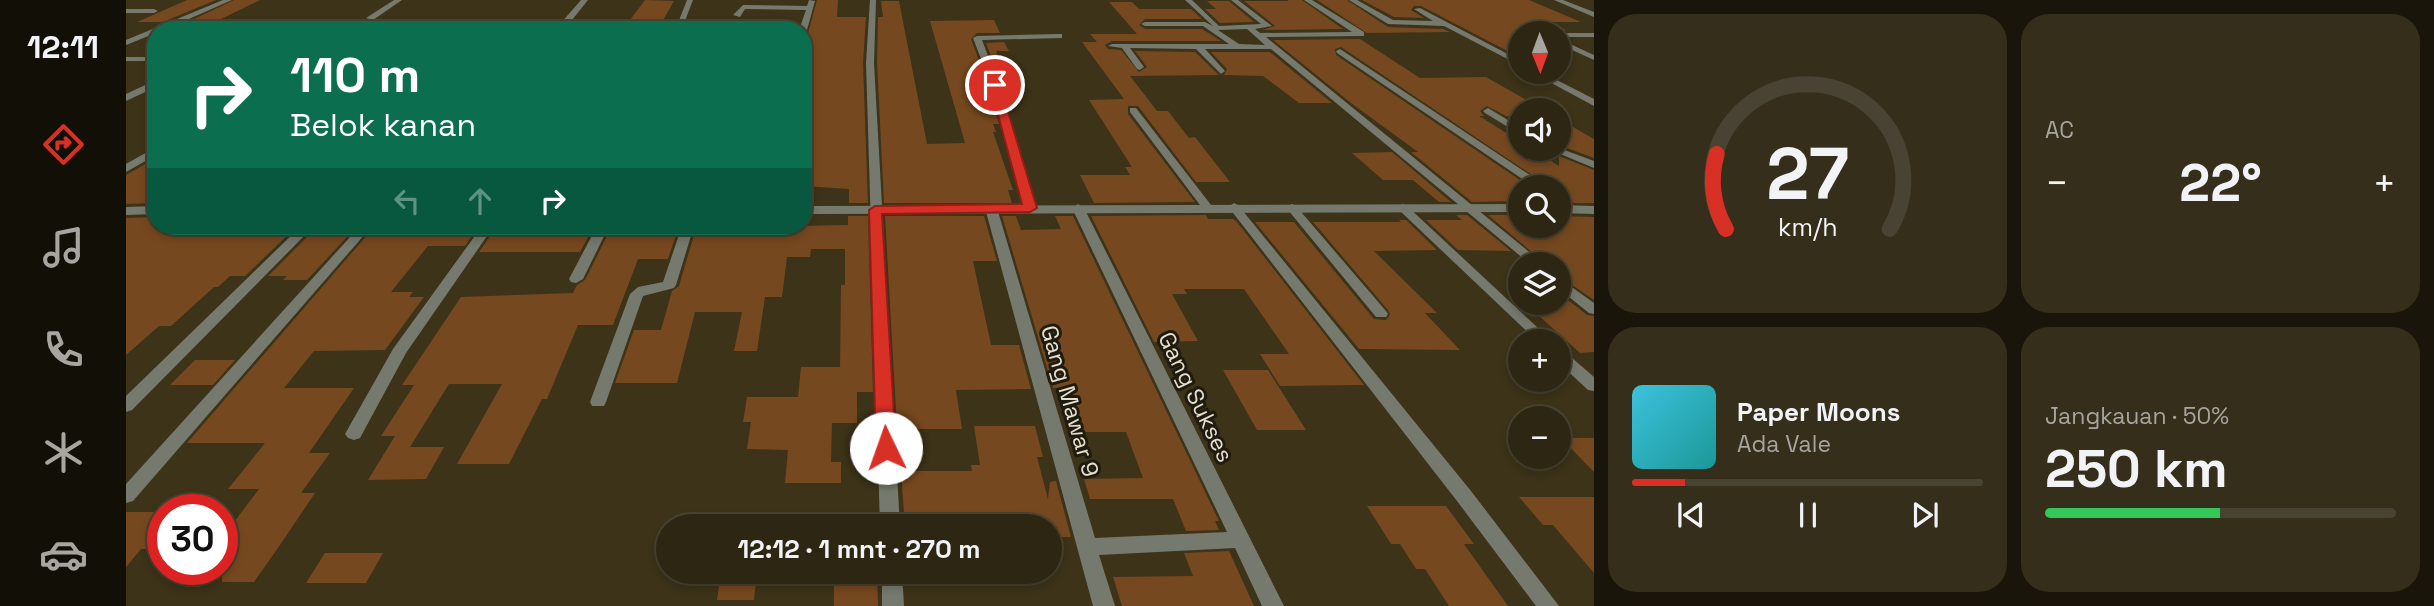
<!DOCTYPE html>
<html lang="id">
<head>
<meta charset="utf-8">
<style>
  :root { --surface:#2d2612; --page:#352e1b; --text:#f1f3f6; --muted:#a7a59f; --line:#484332; --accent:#d93025 }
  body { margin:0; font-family:"Space Grotesk",sans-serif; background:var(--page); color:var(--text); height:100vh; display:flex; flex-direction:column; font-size:26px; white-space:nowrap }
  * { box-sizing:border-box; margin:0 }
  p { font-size:23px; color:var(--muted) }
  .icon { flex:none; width:38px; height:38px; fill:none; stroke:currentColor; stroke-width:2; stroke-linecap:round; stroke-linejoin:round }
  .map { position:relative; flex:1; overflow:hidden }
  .drawer { display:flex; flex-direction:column; gap:14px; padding:14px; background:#19150a; width:840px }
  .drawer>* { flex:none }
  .guide { position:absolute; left:21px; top:21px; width:665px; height:214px; border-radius:28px; box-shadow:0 4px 10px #0003,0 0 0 2px var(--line); background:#0b6e4f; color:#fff; overflow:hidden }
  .needle { width:46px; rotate:179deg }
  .tools { position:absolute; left:1382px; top:21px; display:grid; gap:14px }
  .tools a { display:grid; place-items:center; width:63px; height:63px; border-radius:50%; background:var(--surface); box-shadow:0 4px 10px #0003,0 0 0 2px var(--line); font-size:35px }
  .speed { position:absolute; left:21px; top:494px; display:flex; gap:14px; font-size:35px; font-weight:700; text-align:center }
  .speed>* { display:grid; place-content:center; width:91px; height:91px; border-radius:50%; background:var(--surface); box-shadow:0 4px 10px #0003,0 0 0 2px var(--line); line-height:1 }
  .speed .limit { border:10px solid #d22; background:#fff; color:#111 }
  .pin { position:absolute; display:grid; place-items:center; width:60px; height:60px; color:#fff; margin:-30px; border:4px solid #fff; border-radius:50%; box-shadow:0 2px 7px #0007 }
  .me { position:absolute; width:77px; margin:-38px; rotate:357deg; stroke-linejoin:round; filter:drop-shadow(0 0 5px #0008) }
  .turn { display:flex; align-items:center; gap:24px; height:147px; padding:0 28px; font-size:32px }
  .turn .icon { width:91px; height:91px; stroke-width:2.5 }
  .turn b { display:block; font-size:49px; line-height:60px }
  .lanes { display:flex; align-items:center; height:66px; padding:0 28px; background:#0003; justify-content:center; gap:35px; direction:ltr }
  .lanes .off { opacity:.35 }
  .big { font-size:52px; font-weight:700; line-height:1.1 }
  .drawer .widget { flex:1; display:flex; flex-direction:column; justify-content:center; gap:10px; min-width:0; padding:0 24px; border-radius:28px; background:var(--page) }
  .drawer .dial { align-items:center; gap:0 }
  .dial svg { height:182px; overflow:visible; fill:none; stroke:var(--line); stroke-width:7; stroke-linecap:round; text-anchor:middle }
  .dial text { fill:var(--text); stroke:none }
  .song { display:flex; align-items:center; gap:21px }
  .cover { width:84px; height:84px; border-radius:10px; background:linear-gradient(135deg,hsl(190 70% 55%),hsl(180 70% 35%)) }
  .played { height:7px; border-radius:4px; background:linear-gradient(90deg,var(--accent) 15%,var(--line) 15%) }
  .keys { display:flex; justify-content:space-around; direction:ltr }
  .heat { display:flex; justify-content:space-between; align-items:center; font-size:38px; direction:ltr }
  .charge { height:10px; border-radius:5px; background:linear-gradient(90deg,#34c759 50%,var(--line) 0) }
  .drawer .tiles { flex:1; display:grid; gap:14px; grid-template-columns:repeat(2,1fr) }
  .trip { position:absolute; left:530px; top:514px; width:406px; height:70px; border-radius:35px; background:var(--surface); box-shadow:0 4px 10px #0003,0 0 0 2px var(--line); font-weight:700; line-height:70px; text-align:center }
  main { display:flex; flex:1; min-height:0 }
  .menu { display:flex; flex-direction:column; width:126px; justify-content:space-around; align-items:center; background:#120f07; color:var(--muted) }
  .menu .icon { width:49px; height:49px }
  .menu .active { color:var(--accent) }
  .menu b { font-size:32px; color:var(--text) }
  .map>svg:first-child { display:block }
  .building { fill:#76481f }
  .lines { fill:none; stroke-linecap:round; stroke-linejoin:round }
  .minor { fill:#767a6e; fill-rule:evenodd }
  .tertiary { fill:#767a6e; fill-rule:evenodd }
  .route { fill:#d93025; stroke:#8d1f18; stroke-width:2 }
  .labels { text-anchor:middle; stroke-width:6; stroke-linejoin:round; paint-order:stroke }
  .street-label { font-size:23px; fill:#e5dfd0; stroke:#1f1b0f }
</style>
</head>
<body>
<main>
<nav class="menu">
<b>12:11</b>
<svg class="icon active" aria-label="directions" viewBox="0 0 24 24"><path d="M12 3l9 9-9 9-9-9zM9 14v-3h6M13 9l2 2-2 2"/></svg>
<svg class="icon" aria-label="music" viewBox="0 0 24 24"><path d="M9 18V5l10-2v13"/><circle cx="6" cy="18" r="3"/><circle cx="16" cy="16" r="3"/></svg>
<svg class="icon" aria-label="phone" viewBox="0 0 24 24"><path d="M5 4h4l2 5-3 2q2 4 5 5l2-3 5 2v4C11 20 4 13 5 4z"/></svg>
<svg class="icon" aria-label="climate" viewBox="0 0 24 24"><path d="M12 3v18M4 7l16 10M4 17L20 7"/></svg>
<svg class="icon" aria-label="car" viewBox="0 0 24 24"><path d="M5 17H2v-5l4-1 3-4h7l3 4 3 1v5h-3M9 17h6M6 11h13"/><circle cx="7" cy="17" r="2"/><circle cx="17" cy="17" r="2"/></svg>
</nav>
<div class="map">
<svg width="1468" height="606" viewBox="0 0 1468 606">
  <rect width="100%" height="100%" fill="#3c3318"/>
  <!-- building -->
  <g class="building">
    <path d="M61 0H90L37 22H11Z"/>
    <path d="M108 0H134L93 20H103L84 30H45Z"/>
    <path d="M519 0 548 1 532 29H506L512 20H504Z"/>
    <path d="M691 0H712L711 17H740L737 63 742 203H723V189L677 186V71L682 33Z"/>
    <path d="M1161 0H1176L1217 29 1136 30 1149 26 1118 1H1163Z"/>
    <path d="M1191 0H1221L1262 27 1317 29 1324 32 1241 33Z"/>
    <path d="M1236 0H1403L1455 22H1421L1440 30 1430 33H1395V58L1295 6H1288L1285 10 1298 18 1268 17Z"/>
    <path d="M755 1H773L801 144 839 143 804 21 868 20 874 33H851L845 39 861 82 873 124H867L870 132H867L887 190H882L886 203H758L751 63 752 17H757Z"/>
    <path d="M1081 1H1103L1128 22 1094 23 1079 9H1090Z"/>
    <path d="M983 2H1006L1013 9H1065L1076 19H1019L1013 25 1019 29H1076L1095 41H986L979 45 982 49 995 50 1013 72 1021 67 1009 51 1069 52 1093 75 1004 76 1031 111H1042L1063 138 1069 137 1104 182H1070L1012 106H1002V114L1069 202 968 203 954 175H1004L999 167H1006L963 100 998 99 956 42H971L964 34H1011Z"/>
    <path d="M1234 39 1294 78 1360 77 1418 110H1395V116H1380L1361 106 1354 111 1358 116H1353L1395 142V149H1406L1433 166V156L1468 170V203H1448L1433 195V187H1424L1215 47 1209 49 1210 55 1404 187H1395V201L1346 202 1285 152H1292L1225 103 1147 40Z"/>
    <path d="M878 42 883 51H870L884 82H875L860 43Z"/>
    <path d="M1085 52H1144L1206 103H1173L1137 76 1098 75 1101 69Z"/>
    <path d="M1433 119 1468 139V158L1433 145Z"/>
    <path d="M1266 152 1325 202H1313L1287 180H1257L1226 153Z"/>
    <path d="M30 158V203L0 204V175Z"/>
    <path d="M1080 215 1082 219H1107L1111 222 1238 385 1154 386 1134 354H1163L1118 289H1058L1061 294H1046L1072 341 1028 342 965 216Z"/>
    <path d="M1330 215H1341L1385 251 1332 250 1300 220H1336Z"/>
    <path d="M1362 215H1395V226H1433V216L1468 217V300L1433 276V264H1420Z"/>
    <path d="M722 216H742L747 392H731V423H706L705 462H715V483H659L662 450 621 449 625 422H617L621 397H672L675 367H714L715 285H719V249H685L684 257H661L656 297H639L631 351H608L616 312H569L551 383H489L508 330H535L546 291 553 286 570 228 722 225Z"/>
    <path d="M759 216H858L871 261H847L865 345H893L905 389 830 390 836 429H771Z"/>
    <path d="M876 216H890L895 230 935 229 929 216H947L1093 521H1089L1093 530 1060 531 1047 499H964L958 479 1017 478 1000 432H948L933 388H927Z"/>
    <path d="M30 217V226H58L50 232H165L119 276H104L92 287H88L45 326H33L0 355V218Z"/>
    <path d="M1273 220H1280L1311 250 1248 251 1311 313H1299L1334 350 1233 349 1129 222H1168L1248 319 1260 320 1264 315 1262 310 1187 222H1275Z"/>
    <path d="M208 226H231L181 280H157L161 276H142L186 232H202Z"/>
    <path d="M249 226H353L339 246H302L265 292H287L283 297H298L259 350 188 351 158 388H228L183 453H204L175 493H189L154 545 128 582H96V538L133 489H102L139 443H61Z"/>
    <path d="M371 226H468L454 252H353Z"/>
    <path d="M486 226H553L542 259H512L487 325H452L421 399H416L383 464H331L376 384H323L284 447H318L300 479 242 480 269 436H255L288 385H276L335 297 447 293 451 285 459 280Z"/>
    <path d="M1433 293 1461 315 1468 316V352L1454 353 1401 305H1433Z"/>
    <path d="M69 360H109L87 385H44Z"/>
    <path d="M1097 370H1142L1180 430H1131Z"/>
    <path d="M848 426H909L917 457H911L922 499 924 482 930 481 945 537H924V527H779L775 471H846L845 465H854Z"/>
    <path d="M1435 438H1468V472Z"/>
    <path d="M1393 497H1468V573L1427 525H1417Z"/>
    <path d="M1241 506H1320L1348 544H1338L1382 606H1323L1299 569H1290L1274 544H1265Z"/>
    <path d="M0 512H37V534L24 549H15L0 567Z"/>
    <path d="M1103 551 1128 606H996L987 577 1067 576 1058 553Z"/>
    <path d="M199 553H257L240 583H180Z"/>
    <path d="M595 572H631L628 600H591Z"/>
    <path d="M708 572H751L752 606H708Z"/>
  </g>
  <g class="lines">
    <!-- minor -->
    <g class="minor">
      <path d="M97 0H106L38 30H30V33L0 45V40Z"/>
      <path d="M268 0H276L247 20 240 18Z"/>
      <path d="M455 0H462L442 25 464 30 434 28V24Z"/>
      <path d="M561 0H567L557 26 550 28Z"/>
      <path d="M683 0 689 1 681 30 677 32V30H673L680 10 619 9 614 17 607 15 617 5 681 6Z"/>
      <path d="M744 0H750L748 63 774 527H754L740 63Z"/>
      <path d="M1059 0H1066L1093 26 1135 24 1105 0H1112L1146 26 1129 29 1134 33 1226 32 1178 0H1186L1238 32V36H1235L1140 37 1418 264H1404L1145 49H1079L1099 71 1095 74 1070 49 1004 48 1018 67 1014 70 1011 69 996 48 982 46 986 44H1103L1077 26H1019L1015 24 1019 22H1079L1087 26ZM1121 29 1139 45 1113 44 1092 30Z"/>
      <path d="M1223 0H1231L1267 20 1307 21 1288 9 1294 8 1395 61V66L1318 26 1262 24Z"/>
      <path d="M1428 0H1437L1468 12V17Z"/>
      <path d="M0 9H28L32 11 28 13H0Z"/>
      <path d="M286 19 293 21 282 30H273Z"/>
      <path d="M140 21 147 23 137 30H127Z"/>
      <path d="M1431 33H1468V37H1433V33Z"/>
      <path d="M933 34H936V38L856 40 873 85 910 208 904 212 898 208 865 85 847 38 851 36Z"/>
      <path d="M1433 39 1468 55V60L1433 44Z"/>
      <path d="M1214 49 1419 185 1421 187H1408L1211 53 1210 51Z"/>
      <path d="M0 57H25L29 59 25 61H0Z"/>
      <path d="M1405 72H1415L1468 99V106Z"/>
      <path d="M30 80V87L0 101V94Z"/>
      <path d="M1004 108H1010L1085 205V209H1077L1004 112Z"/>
      <path d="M1362 108 1395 128V135L1359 113 1357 111Z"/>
      <path d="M30 147V155L0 172V164Z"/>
      <path d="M1433 148 1468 161V168L1422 149Z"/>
      <path d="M1433 197 1450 207V213H1442L1433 206Z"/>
      <path d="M1108 203 1112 205 1345 491 1433 606H1410L1331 501 1104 209 1102 207Z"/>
      <path d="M865 204 871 208 969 538 1101 532 946 208 952 204 958 208 1158 606H1136L1109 548 973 555 989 606H967L859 208Z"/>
      <path d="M1166 204 1170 206 1260 311 1262 314 1260 317H1250L1162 210V206Z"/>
      <path d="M1277 204 1281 206 1426 341H1411L1273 210V206Z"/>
      <path d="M175 226H188L6 410 0 412V396Z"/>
      <path d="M234 226H246L7 501 0 503V484Z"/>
      <path d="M356 226H368L280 353 234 438 228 440 222 438 219 434 267 349Z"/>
      <path d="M471 226H483L457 279 450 283 445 282 443 279Z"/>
      <path d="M556 226H568L550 285 548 288 517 296 480 402 478 406H466L464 402 504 294 512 287 537 282Z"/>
      <path d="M1433 278 1468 303V314L1463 313 1433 289Z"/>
      <path d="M1433 349 1438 351 1468 377V391L1462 390 1433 363Z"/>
      <path d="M756 572H776L778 606H756Z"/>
    </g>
    <!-- tertiary -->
    <g class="tertiary">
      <path d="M1395 204V212L677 214V206Z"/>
      <path d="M1433 205 1468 206V214L1433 213Z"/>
      <path d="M30 206V214L0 215V207Z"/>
    </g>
  </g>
  <!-- route -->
  <path class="route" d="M869 82 874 85 911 208 904 212 756 214 770 448 767 453 760 455 753 453 750 448 743 210 749 206 896 204 864 85Z"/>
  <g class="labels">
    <!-- street labels -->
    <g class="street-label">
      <text transform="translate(1070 397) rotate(64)" y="8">Gang Sukses</text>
      <text transform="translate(944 401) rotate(74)" y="8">Gang Mawar 9</text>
    </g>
  </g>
</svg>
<div class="tools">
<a><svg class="needle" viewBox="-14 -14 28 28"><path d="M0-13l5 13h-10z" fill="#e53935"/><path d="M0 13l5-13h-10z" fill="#a7a59f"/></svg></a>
<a><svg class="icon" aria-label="sound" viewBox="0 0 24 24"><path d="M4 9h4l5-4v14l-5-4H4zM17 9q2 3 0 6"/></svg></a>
<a><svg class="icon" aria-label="search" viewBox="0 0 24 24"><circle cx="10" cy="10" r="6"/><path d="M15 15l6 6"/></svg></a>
<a><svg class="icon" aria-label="layers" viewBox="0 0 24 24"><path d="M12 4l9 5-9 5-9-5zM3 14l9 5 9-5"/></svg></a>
<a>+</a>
<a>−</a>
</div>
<div class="speed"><div class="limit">30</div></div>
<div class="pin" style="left:869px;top:85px;background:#d93025"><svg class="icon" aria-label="arrive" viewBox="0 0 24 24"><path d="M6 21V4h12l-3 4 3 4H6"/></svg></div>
<svg class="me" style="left:760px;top:448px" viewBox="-20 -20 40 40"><circle r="19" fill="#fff"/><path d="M0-13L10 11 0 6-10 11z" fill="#d93025"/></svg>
<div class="trip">12:12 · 1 mnt · 270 m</div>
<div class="guide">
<div class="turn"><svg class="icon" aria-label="right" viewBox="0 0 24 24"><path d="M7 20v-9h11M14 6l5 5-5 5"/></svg><div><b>110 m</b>Belok kanan</div></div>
<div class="lanes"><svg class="icon off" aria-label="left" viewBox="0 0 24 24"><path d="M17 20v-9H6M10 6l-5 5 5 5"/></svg><svg class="icon off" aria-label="ahead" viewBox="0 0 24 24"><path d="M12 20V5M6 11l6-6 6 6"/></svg><svg class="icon" aria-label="right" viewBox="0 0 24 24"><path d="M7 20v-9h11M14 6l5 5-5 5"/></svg></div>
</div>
</div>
<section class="drawer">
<div class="tiles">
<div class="widget dial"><svg viewBox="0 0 100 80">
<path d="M14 69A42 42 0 1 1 86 69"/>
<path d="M14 69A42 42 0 0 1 10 36" stroke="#d93025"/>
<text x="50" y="56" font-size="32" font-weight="700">27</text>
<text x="50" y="72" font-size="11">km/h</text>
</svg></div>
<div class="widget"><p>AC</p>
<div class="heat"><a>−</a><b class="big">22°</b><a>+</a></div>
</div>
<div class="widget">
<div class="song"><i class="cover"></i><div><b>Paper Moons</b><p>Ada Vale</p></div></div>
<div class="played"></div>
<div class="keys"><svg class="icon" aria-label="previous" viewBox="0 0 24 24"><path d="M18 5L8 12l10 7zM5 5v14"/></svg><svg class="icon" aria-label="pause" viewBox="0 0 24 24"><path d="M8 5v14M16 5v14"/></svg><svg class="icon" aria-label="next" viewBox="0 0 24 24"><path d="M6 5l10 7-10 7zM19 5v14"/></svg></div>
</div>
<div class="widget"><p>Jangkauan · 50%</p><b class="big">250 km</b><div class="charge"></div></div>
</div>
</section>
</main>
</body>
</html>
